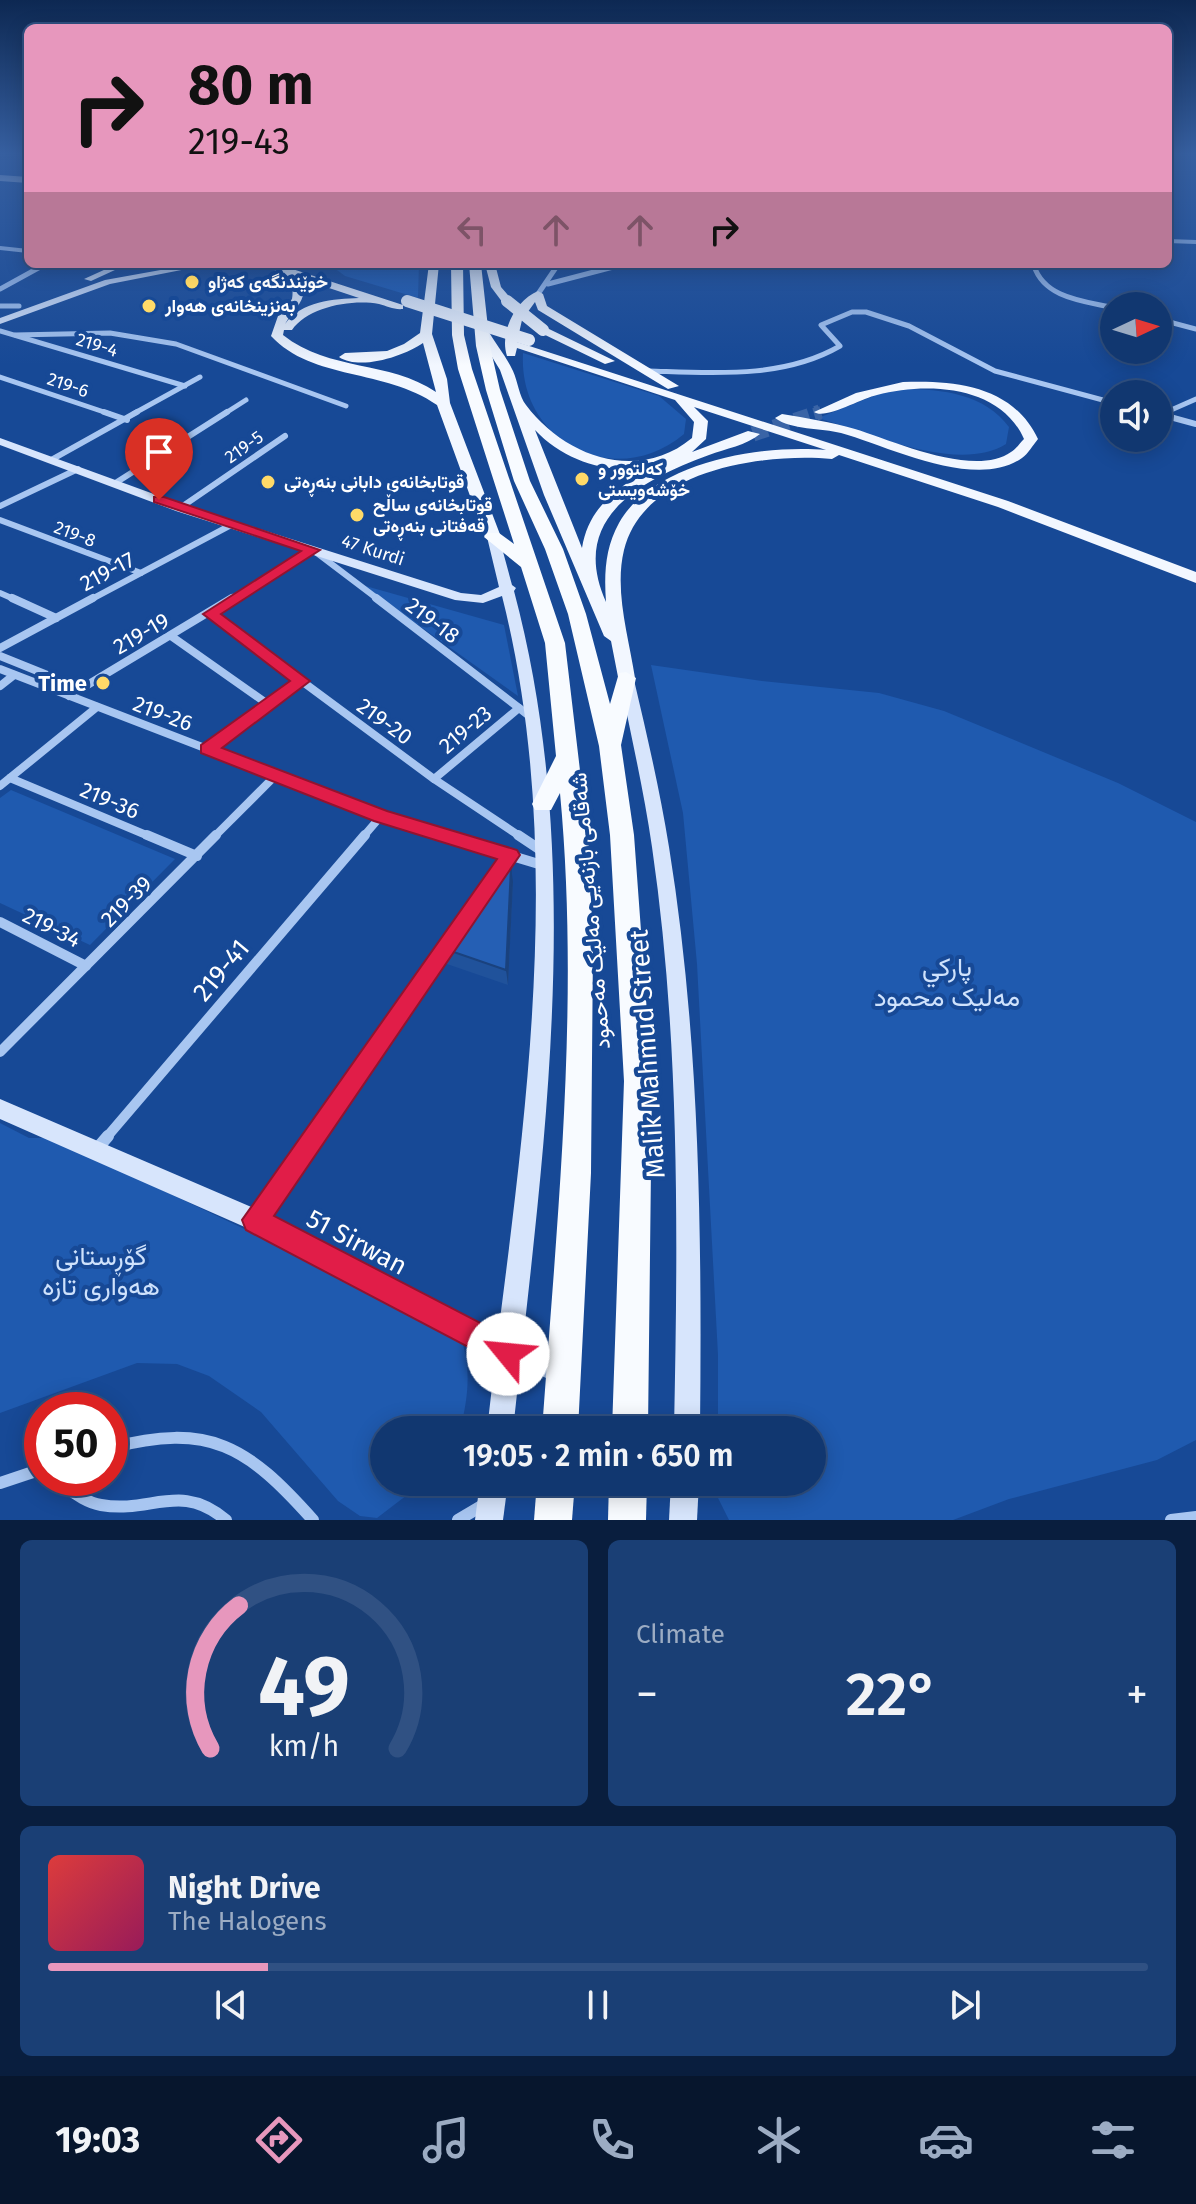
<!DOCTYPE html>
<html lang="en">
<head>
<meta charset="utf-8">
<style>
  :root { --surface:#113770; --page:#1a3f75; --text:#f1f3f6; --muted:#9cacc3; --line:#305183; --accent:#e797bd }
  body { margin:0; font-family:"Fira Sans",Vazirmatn,sans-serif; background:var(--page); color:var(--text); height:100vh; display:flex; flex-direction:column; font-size:30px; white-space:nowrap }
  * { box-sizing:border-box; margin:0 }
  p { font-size:26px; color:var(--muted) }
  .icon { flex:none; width:44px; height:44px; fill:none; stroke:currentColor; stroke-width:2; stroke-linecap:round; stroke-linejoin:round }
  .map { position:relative; height:1520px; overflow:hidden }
  .sheet { display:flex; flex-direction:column; gap:20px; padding:20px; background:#091e3e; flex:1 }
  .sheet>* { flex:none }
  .hud { position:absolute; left:24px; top:24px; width:1148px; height:244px; border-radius:12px; box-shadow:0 4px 20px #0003,0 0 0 2px var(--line); background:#e797bd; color:#111; overflow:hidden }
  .needle { width:52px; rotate:86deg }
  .fabs { position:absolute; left:1100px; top:292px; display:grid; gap:16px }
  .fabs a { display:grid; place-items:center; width:72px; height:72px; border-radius:50%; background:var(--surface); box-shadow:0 4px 20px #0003,0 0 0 2px var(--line); font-size:40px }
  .speed { position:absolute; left:24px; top:1392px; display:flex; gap:16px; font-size:40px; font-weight:700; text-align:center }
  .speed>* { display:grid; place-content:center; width:104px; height:104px; border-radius:50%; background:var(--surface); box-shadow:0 4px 20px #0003,0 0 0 2px var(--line); line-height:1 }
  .speed .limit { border:12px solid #d22; background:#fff; color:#111 }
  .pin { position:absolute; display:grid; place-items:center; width:68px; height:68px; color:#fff; margin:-82px -34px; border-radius:50% 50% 50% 0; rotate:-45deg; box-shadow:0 0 8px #0007 }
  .pin .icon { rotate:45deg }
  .me { position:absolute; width:88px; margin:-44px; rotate:298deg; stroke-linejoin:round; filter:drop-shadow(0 0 6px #0008) }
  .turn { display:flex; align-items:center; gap:28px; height:168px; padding:0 32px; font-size:36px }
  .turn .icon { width:104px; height:104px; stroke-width:2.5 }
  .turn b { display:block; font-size:56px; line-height:68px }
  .lanes { display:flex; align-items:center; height:76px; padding:0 32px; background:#0003; justify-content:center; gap:40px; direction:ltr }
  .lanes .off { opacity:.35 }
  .big { font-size:60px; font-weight:600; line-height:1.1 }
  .sheet .widget { flex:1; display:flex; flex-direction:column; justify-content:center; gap:12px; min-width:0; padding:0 28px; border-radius:12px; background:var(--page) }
  .sheet .dial { align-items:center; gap:0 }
  .dial svg { height:208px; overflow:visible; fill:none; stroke:var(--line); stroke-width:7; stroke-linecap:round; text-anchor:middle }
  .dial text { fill:var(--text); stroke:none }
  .song { display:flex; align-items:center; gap:24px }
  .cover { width:96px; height:96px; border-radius:12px; background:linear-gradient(135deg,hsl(0 70% 55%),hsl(330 70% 35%)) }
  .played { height:8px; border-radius:4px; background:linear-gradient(90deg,var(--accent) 20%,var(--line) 20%) }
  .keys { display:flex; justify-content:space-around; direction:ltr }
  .heat { display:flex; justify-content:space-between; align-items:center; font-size:44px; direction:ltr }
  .sheet .tiles { flex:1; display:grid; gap:20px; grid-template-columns:1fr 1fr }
  .widget:last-child { grid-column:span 2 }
  .trip { position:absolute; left:370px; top:1416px; width:456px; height:80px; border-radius:40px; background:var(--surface); box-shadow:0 4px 20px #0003,0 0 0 2px var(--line); font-weight:600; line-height:80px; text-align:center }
  .tab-bar { display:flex; height:128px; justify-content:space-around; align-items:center; background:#07162d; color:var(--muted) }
  .tab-bar .icon { width:56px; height:56px }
  .tab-bar .on { color:var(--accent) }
  .tab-bar b { font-size:36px; color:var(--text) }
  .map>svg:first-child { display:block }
  .green { fill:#1f5aaf }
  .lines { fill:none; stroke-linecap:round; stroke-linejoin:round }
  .primary-tunnel-far1 { stroke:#3a64a6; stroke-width:12; stroke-dasharray:12 6; stroke-linecap:butt }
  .primary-tunnel { stroke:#3a64a6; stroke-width:15; stroke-dasharray:15 7; stroke-linecap:butt }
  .minor-far5 { stroke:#a8c6f1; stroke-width:4 }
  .minor-far4 { stroke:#a8c6f1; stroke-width:5 }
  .minor-far3 { stroke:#a8c6f1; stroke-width:6 }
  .minor-far2 { stroke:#a8c6f1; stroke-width:8 }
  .minor-far1 { stroke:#a8c6f1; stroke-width:10 }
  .minor { stroke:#a8c6f1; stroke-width:12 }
  .secondary { fill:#d7e5fc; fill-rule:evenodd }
  .primary { fill:#f2f7ff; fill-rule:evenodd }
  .trunk { fill:#f8fbff; fill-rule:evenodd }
  .primary-bridge { stroke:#f2f7ff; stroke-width:12 }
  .wall { fill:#20529b }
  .shaded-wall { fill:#1a427e }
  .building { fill:#255fb4; stroke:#1a427e; stroke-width:2 }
  .route { fill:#e11d48; stroke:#92132f; stroke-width:2 }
  .poi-dot { fill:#ffda68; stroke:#174996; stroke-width:3 }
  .labels { text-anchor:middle; stroke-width:8; stroke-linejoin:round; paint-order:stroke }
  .far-poi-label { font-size:18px; font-weight:bold; fill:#fff; stroke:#174996; text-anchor:start }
  .far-street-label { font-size:18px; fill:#fff; stroke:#174996 }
  .street-label { font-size:22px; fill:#fff; stroke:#174996 }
  .poi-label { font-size:22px; font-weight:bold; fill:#fff; stroke:#174996; text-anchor:end }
  .near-park-label { font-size:26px; fill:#cfe2fc; stroke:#174996 }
  .near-street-label { font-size:26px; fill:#fff; stroke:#174996 }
</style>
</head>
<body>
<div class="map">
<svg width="1196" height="1520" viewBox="0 0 1196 1520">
  <rect width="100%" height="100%" fill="#174996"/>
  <!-- green -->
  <g class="green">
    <path d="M329 264H419L418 298 345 276Z"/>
    <path d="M523 353 659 396 686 419 684 434C617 491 518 444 523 353Z"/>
    <path d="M904 389C942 389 985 394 1009 427L1006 444C958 474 869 433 818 418L881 393Z"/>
    <path d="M362 585 504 625 518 696Z"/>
    <path d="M651 665 762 681 879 693 944 711 1118 783 1196 822V1440L1157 1460 1009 1499 953 1520H729L718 1498V1482H812V1430H718V1355L697 964 683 813Z"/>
    <path d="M11 790 175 859 90 945 0 903V798Z"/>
    <path d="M0 1123 29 1138H52L458 1330C472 1364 469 1395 460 1430H384V1482H424L377 1518 360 1516 338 1501 261 1412 209 1376 177 1364 137 1363 0 1413Z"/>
  </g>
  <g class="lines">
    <!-- primary-tunnel-far1 -->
    <path class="primary-tunnel-far1" d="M814 414 821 412"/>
    <!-- primary-tunnel -->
    <path class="primary-tunnel" d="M753 434 820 412"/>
    <!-- minor-far5 -->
    <g class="minor-far5">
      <path d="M1168 241 1196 242"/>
      <path d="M0 248 28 251"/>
      <path d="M1033 264 1034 268"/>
      <path d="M39 268 46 264"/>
      <path d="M555 268 558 264"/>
      <path d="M609 268 624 264"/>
    </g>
    <!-- minor-far4 -->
    <g class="minor-far4">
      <path d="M1034 266C1045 299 1085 301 1114 308"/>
      <path d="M548 284 617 266"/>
      <path d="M0 289 42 266"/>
      <path d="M538 294 557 266"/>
      <path d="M0 306H19"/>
      <path d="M1158 319 1196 329"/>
      <path d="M0 331 185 386"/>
      <path d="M15 335 110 333 176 344 346 406"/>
      <path d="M649 371C713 373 783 379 840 346L821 325 852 312H866L909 326 995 371 1114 403"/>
      <path d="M0 377 110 414"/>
      <path d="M133 414 200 377"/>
      <path d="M224 414 246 400"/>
      <path d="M1162 414 1196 399"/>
    </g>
    <!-- minor-far3 -->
    <g class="minor-far3">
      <path d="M104 412 127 420"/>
      <path d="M1159 414 1196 424"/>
      <path d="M1160 415 1166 412"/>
      <path d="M51 460 137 412"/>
      <path d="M117 482 227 412"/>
      <path d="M0 506 78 469"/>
      <path d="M180 508 285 436"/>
      <path d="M0 520 141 573"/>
      <path d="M0 593 16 600"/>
      <path d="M90 600 231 525"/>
      <path d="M229 600 313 550 379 600"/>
    </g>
    <!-- minor-far2 -->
    <g class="minor-far2">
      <path d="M12 598 56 618"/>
      <path d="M376 598 532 718"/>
      <path d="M211 614 434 779 521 837"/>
      <path d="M171 636 269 705"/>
      <path d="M0 648 93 598"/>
      <path d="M0 656 82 689"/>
      <path d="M0 669 381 816 450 837"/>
      <path d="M0 686 14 675"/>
      <path d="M69 696 232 598"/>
      <path d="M207 749 301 681"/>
      <path d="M10 778 151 837"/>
      <path d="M434 779 519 708"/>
      <path d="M0 786 97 707"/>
      <path d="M214 837 276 775"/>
      <path d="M363 837 381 816"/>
    </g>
    <!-- minor-far1 -->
    <g class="minor-far1">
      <path d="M147 835 197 856"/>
      <path d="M443 835 542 865"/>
      <path d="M518 835 542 851"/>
      <path d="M0 922 86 966"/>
      <path d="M0 1052 216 835"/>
      <path d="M106 1138 365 835"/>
      <path d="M313 1138 448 945"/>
    </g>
    <!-- minor -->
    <g class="minor">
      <path d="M96 1150 108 1136"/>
      <path d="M256 1219 314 1136"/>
      <path d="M514 1356 556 1376"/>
      <path d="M110 1448C210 1422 247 1446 313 1520"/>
      <path d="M52 1478C67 1487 83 1502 101 1505 151 1514 180 1481 226 1520"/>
      <path d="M0 1483 42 1469"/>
      <path d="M458 1520 485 1504"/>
      <path d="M1171 1520 1196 1517"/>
    </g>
    <!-- secondary -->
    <g class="secondary">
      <path d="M117 264H128L91 281 84 279Z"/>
      <path d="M194 264H212L110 284 0 324V318L105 280Z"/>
      <path d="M0 438 184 505 461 593 481 595 499 587 487 537 493 533 499 537 512 585 516 588 514 591C587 864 543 1153 513 1430H487L495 1361 247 1228 0 1119V1099L263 1212 498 1335C529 1092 563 837 502 596L483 603 455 600 176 511 0 445Z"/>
      <path d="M627 675 634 680C647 735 660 791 669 847 700 1039 702 1236 700 1430H674C678 1236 680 1039 652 847 644 791 631 736 620 680Z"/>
      <path d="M480 1482H508L503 1520H475Z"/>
      <path d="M671 1482H699L697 1520H669Z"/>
    </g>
    <!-- primary -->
    <g class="primary">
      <path d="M0 175 28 177V183L0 181Z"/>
      <path d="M262 264H277L403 305V309C394 310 387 306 379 304 351 299 308 307 292 330H284L283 335C330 372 389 360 436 392L423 343C404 356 360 371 339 357L345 353 387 351 404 344 420 333 429 264H439L432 334 447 379 450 403 501 537 499 540 493 542 485 537 437 405C384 368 313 381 271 336L278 316 292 299C296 274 278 273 262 264ZM299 278 359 298C334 299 301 301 285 324 295 306 311 299 299 278Z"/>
      <path d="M485 264H495L501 287 513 301 511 303H503L491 287Z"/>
      <path d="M538 291 543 294 547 306 679 386 668 389 538 310 535 302 522 320 517 342 1008 501 1196 572V583L998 507 839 455 832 459C763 453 644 469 624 550 614 591 629 638 635 678L626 684 619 682 611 641 604 636 544 495 500 370 475 329 481 326 487 329C495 343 506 356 513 371 518 382 519 396 526 405 565 457 638 483 692 438L694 422 675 400 517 348 515 356H507C499 332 516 300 538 291ZM694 407 826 450C763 444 653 462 619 523 605 548 604 574 606 602 568 517 642 480 709 455 725 449 747 445 760 434L748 431 692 452 706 439 708 421ZM535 430C566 463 615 477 659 465 622 484 589 504 582 548Z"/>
      <path d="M539 328H547L615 361 605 364 539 332Z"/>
      <path d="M903 382C956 380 1013 386 1038 439 1033 445 1028 454 1022 458 976 491 888 446 841 433 822 428 791 430 775 418L782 414C806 418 831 422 855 429 894 441 974 478 1011 452 1016 449 1020 443 1024 439 1000 385 927 382 877 395 862 398 825 420 814 412L856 393Z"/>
    </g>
    <!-- trunk -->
    <g class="trunk">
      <path d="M451 264H463L464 335 472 369 565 643 589 847 593 946 591 1173 578 1430H542C557 1219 580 1004 560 793L551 810H535L532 804 556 756 545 643 521 567 484 537 487 533H499L514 544 458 369 452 335Z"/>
      <path d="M469 264H481L490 346 500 390 530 481 563 549 586 614 610 704 619 673 626 672 636 678 621 745 634 835 652 1081 648 1430H612L624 1081 610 835 599 746 568 614 545 549 514 481 486 390 476 346Z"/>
      <path d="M537 1482H575L572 1520H534Z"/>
      <path d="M609 1482H647L646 1520H608Z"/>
    </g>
    <!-- primary-bridge -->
    <g class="primary-bridge">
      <path d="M407 301 529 340"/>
      <path d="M507 301 543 330"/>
    </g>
  </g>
  <!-- wall -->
  <path class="wall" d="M513 882 508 985 444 963 442 948Z"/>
  <!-- shaded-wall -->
  <g class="shaded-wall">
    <path d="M0 152H17L16 156 8 159 0 160Z"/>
    <path d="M511 867 513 882 508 985 506 970Z"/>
  </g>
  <!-- building -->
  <path class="building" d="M502 864 511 867 506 970 442 948Z"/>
  <!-- sky -->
  <linearGradient id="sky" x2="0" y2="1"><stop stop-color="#0d2852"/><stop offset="0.42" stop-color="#365fa0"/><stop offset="1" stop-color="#365fa0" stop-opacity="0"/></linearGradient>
  <rect width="1196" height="365" fill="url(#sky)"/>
  <!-- route -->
  <path class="route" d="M154 497H164L320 550 221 614 310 681 222 748 387 811 517 850 520 855 274 1216 519 1343 523 1354 519 1364 508 1368 246 1230 242 1220 497 859 374 821 201 753V745L290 681 203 614 301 551 154 502Z"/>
  <!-- markers -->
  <g class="poi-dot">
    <circle cx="192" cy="282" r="8"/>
    <circle cx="149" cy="306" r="8"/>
    <circle cx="582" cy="479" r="8"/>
    <circle cx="268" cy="482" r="8"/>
    <circle cx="357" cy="515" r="8"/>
    <circle cx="103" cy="683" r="8"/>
  </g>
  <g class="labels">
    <!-- far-poi labels -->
    <g class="far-poi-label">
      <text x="208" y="288">خوێندنگەی کەژاو</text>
      <text x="165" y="312">بەنزینخانەی هەوار</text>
      <text x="598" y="475">کەلتوور و<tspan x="598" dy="21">خۆشەویستی</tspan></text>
      <text x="284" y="488">قوتابخانەی دابانی بنەڕەتی</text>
      <text x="373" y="511">قوتابخانەی ساڵح<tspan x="373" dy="21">قەفتانی بنەڕەتی</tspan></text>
    </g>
    <!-- far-street labels -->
    <g class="far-street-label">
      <text transform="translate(97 345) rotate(17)" y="6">219-4</text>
      <text transform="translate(68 385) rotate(19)" y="6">219-6</text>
      <text transform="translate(244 447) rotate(-35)" y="6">219-5</text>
      <text transform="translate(75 534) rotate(21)" y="6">219-8</text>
      <text transform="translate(373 550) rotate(18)" y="6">47 Kurdi</text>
    </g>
    <!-- street labels -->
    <g class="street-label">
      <text transform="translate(107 571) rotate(-28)" y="8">219-17</text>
      <text transform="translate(433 620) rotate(37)" y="8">219-18</text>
      <text transform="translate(141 633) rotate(-30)" y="8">219-19</text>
      <text transform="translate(163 713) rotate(21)" y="8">219-26</text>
      <text transform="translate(385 721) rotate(36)" y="8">219-20</text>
      <text transform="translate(465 729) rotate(-40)" y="8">219-23</text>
      <text transform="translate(110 800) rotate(23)" y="8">219-36</text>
      <text transform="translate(126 901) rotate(-45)" y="8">219-39</text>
      <text transform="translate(590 911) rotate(-95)" y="8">شەقامی بازنەیی مەلیک مەحمود</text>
      <text transform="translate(52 927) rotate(27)" y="8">219-34</text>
    </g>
    <!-- poi labels -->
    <g class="poi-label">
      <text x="87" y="691">Time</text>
    </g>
    <!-- near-park labels -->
    <g class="near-park-label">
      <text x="947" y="976">پارکي<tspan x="947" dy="30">مەليک محمود</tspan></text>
      <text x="101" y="1265">گۆڕستانی<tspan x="101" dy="30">هەواری تازە</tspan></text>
    </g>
    <!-- near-street labels -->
    <g class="near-street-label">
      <text transform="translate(221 970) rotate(-50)" y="9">219-41</text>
      <text transform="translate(647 1054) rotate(-94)" y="9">Malik Mahmud Street</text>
      <text transform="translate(357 1242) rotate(28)" y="9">51 Sirwan</text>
    </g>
  </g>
</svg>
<div class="fabs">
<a><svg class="needle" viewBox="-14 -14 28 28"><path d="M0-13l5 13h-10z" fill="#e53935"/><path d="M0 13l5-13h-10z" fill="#9cacc3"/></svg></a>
<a><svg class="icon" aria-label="sound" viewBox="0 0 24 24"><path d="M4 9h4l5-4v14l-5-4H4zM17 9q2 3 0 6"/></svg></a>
</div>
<div class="speed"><div class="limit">50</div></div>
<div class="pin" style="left:159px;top:500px;background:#d93025"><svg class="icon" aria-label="arrive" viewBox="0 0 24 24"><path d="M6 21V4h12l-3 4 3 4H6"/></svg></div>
<svg class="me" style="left:508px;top:1354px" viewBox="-20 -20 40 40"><circle r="19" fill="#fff"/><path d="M0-13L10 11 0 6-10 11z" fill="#e11d48"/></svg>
<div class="trip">19:05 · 2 min · 650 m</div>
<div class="hud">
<div class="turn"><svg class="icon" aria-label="right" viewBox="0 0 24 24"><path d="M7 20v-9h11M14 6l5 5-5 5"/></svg><div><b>80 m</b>219-43</div></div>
<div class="lanes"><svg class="icon off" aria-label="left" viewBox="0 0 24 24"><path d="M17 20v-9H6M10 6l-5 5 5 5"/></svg><svg class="icon off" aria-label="ahead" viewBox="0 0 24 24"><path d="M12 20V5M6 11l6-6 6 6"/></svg><svg class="icon off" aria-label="ahead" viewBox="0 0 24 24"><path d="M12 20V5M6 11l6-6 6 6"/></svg><svg class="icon" aria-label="right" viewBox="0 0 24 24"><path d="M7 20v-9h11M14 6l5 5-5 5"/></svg></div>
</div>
</div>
<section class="sheet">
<div class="tiles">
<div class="widget dial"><svg viewBox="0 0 100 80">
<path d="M14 69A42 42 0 1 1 86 69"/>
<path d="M14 69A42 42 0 0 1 25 14" stroke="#e797bd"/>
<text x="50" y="56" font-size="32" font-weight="700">49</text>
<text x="50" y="72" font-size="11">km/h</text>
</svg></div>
<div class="widget"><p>Climate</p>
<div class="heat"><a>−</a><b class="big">22°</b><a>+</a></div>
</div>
<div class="widget">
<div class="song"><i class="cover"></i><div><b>Night Drive</b><p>The Halogens</p></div></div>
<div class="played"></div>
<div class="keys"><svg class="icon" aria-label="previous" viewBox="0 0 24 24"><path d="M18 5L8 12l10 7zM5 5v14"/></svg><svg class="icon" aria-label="pause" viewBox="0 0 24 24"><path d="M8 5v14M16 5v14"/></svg><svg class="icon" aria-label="next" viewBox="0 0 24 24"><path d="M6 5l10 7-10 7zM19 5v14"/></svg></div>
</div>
</div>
</section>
<nav class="tab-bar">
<b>19:03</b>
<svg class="icon on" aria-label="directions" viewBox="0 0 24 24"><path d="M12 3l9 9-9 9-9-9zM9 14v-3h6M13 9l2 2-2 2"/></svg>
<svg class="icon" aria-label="music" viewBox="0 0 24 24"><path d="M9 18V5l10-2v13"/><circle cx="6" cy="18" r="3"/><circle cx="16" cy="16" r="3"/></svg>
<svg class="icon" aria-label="phone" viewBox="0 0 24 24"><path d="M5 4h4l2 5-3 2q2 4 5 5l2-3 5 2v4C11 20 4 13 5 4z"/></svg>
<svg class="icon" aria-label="climate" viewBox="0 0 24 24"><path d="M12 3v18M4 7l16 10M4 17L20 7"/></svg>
<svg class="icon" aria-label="car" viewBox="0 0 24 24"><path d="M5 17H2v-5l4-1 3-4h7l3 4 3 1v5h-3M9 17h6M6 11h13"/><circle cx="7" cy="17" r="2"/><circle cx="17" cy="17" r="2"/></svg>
<svg class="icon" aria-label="filters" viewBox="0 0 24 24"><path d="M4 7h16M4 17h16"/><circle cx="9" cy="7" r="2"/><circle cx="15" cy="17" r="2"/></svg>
</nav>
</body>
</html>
